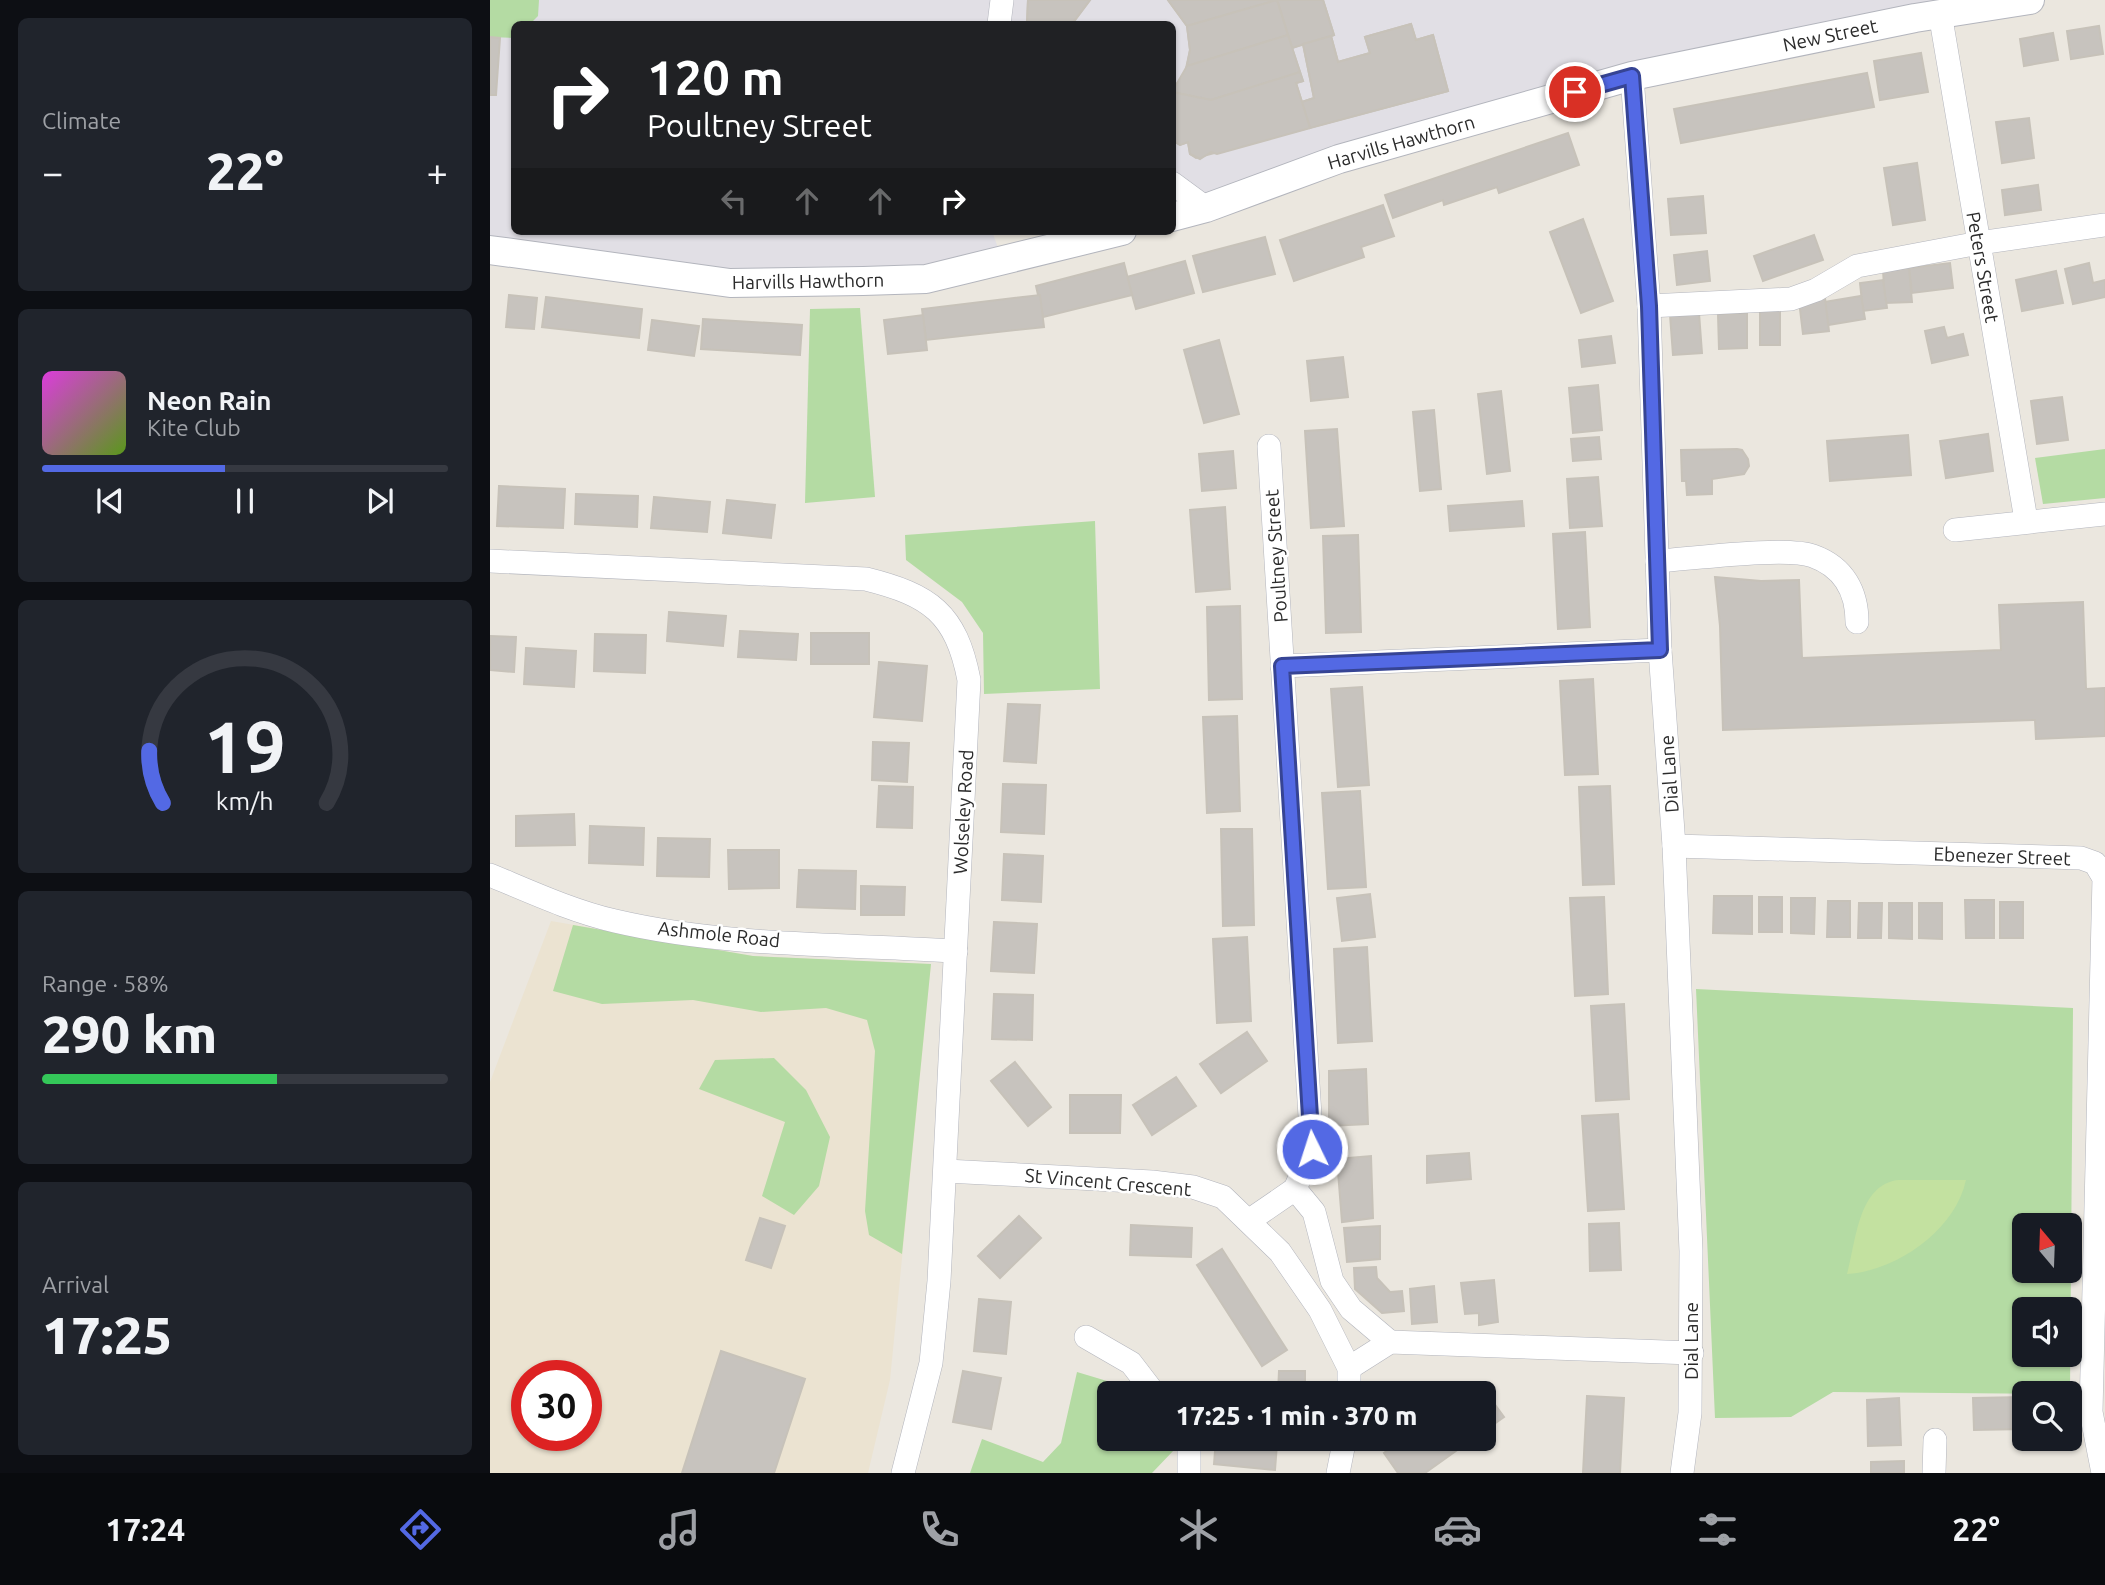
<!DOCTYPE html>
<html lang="en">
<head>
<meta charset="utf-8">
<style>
  :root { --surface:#171b24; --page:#20242c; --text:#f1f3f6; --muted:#9ea1a6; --line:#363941; --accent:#5369e4 }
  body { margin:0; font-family:Ubuntu,sans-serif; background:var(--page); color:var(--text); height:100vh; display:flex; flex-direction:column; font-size:26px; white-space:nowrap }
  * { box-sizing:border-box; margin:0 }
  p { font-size:23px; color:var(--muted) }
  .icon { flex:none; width:38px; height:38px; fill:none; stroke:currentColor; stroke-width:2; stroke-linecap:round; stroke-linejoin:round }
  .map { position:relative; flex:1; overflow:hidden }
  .panel { display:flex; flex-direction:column; gap:18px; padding:18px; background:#0d0f14; width:490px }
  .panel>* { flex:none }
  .hud { position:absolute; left:21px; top:21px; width:665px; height:214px; border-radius:10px; box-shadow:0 2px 5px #0004; background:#202124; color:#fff; overflow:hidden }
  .needle { width:46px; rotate:341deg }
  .fabs { position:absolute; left:1522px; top:1213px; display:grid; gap:14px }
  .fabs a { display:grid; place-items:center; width:70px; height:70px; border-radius:10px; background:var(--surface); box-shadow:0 2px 5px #0004; font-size:35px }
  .speed { position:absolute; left:21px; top:1360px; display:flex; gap:14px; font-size:35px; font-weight:700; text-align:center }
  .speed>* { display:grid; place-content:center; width:91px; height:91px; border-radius:50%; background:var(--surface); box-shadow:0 2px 5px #0004; line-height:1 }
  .speed .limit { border:10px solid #d22; background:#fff; color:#111 }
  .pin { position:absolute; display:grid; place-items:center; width:60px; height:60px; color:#fff; margin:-30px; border:4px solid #fff; border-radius:50%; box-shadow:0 2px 7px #0007 }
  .me { position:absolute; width:77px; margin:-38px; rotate:356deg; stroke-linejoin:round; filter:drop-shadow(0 0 5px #0008) }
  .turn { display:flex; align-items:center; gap:24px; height:147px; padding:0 21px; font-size:32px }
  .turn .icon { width:91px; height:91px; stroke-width:2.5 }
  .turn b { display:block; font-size:49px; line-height:60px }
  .lanes { display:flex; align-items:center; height:66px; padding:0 21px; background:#0003; justify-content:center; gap:35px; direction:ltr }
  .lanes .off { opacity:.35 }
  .big { font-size:52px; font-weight:800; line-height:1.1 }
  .panel .card { flex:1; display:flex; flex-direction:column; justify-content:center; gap:10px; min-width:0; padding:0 24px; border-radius:10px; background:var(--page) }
  .panel .dial { align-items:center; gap:0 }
  .dial svg { height:182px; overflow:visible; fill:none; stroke:var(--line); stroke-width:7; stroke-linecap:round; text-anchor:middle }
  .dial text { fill:var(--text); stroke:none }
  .song { display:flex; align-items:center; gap:21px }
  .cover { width:84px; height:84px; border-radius:10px; background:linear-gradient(135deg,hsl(300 70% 55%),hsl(90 70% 35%)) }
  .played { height:7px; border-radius:4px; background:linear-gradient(90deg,var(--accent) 45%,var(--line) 45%) }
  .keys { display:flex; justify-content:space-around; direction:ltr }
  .heat { display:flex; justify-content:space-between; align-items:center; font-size:38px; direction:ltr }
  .charge { height:10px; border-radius:5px; background:linear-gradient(90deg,#34c759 58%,var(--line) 0) }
  .trip { position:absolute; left:607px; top:1381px; width:399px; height:70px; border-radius:10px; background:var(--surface); box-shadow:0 2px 5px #0004; font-weight:800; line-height:70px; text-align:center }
  .menu { display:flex; height:112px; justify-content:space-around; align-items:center; background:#090b0e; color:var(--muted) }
  .menu .icon { width:49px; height:49px }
  .menu .selected { color:var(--accent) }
  .menu b { font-size:32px; color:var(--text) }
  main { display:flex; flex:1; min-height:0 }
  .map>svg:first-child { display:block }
  .industrial { fill:#e1dfe5 }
  .education { fill:#ebe3d1; fill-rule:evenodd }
  .green { fill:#b4dba3; fill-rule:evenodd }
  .pitch { fill:#c3e1a0 }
  .building { fill:#c7c3be; stroke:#c7c2b9; stroke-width:2; fill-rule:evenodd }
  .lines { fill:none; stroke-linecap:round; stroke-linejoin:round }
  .minor-casing { stroke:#b3b5bd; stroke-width:24 }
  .tertiary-casing { stroke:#b3b5bd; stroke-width:30 }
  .minor { stroke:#fff; stroke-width:23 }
  .tertiary { stroke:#fff; stroke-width:28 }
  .route-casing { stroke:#364494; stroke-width:18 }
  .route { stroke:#5369e4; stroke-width:12 }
  .labels { text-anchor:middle; stroke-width:5; stroke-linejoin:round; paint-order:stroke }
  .street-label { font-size:19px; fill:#2b2b2b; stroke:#fff }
</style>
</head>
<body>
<main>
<section class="panel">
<div class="card"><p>Climate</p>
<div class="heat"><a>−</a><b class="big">22°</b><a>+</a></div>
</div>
<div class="card">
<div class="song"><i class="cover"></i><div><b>Neon Rain</b><p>Kite Club</p></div></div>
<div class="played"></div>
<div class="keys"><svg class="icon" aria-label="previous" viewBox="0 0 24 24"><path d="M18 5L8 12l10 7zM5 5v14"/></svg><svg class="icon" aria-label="pause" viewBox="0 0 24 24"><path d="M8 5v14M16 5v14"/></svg><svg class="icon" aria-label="next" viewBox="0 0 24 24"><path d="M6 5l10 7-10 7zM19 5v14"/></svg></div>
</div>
<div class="card dial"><svg viewBox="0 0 100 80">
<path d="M14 69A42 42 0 1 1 86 69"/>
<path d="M14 69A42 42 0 0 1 8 46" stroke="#5369e4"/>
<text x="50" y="56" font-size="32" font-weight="700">19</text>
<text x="50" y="72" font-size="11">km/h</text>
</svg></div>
<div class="card"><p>Range · 58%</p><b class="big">290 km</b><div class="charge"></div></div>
<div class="card"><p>Arrival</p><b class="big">17:25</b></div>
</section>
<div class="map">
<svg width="1615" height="1473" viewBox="0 0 1615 1473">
  <rect width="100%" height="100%" fill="#ebe7df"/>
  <!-- industrial -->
  <path class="industrial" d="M0 0H1540L1142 76 716 208 683 183 682 24H24V231H502L513 262 373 281 0 250Z"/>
  <!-- education -->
  <path class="education" d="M61 921 263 956 441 964 400 1380 378 1473H0V1082ZM37 1376H96V1435H37Z"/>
  <!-- green -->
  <g class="green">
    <path d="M0 0H49L48 16 40 24H24V38L0 37Z"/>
    <path d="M370 308 385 497 315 503 320 309Z"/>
    <path d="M1615 449V498L1553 504 1545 458Z"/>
    <path d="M605 521 610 689 494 694 493 633 472 602 416 560 415 535Z"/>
    <path d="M83 925 263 956 441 964 412 1254 379 1235 375 1211 385 1051 377 1020 336 1008 271 1012 203 1000 112 1004 63 991Z"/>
    <path d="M1206 989 1583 1008 1580 1394 1343 1392 1301 1417 1225 1418ZM1535 1225H1580V1270H1535ZM1535 1309H1580V1354H1535Z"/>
    <path d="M284 1058 316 1090 340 1137 329 1186 304 1215 272 1196 295 1122 209 1089 225 1060Z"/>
    <path d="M587 1372 617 1381 632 1393H620V1438L677 1439 684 1450 662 1473H480L492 1439 553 1462 571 1443Z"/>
  </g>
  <!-- pitch -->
  <path class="pitch" d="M1408 1180H1476C1465 1231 1406 1271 1357 1274 1366 1242 1368 1185 1408 1180Z"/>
  <!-- building -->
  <g class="building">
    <path d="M538 0H600L582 24H537Z"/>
    <path d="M538 0H600L582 24H537Z"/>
    <path d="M678 0H833L844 35 841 36 848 62 880 53 875 37 921 24 926 40 943 35 958 91 706 158 700 154 698 142 690 145 682 140V90L695 73 700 50 697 26ZM813 44 824 98 812 102 806 83 813 81 802 48Z"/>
    <path d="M678 0H786L697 26Z"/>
    <path d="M787 0H833L844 35 802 48Z"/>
    <path d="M787 0 798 35 697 66 700 50 697 26Z"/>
    <path d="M921 24 926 40 943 35 958 91 820 128 812 102 824 98 813 44 841 36 848 62 880 53 875 37Z"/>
    <path d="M1609 26 1613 54 1581 59 1577 31Z"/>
    <path d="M1563 33 1568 60 1534 66 1530 39Z"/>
    <path d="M798 35 810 72 721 100 682 92 697 66Z"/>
    <path d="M0 37 10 38 6 95H0Z"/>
    <path d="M1431 53 1438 92 1390 100 1384 61Z"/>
    <path d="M810 72 813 81 806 83 820 128 727 154 721 152 710 159 700 154 698 142 690 145 682 140V92L721 100Z"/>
    <path d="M1377 73 1384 107 1191 143 1184 109Z"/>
    <path d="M1539 118 1544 158 1512 163 1506 122Z"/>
    <path d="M1078 133 1089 165 1009 193 1007 187 954 205 953 200 903 218 895 195Z"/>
    <path d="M1427 163 1435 220 1403 225 1394 168Z"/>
    <path d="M1548 185 1551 210 1515 215 1512 190Z"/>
    <path d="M1213 196 1216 233 1181 235 1178 199Z"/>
    <path d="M893 205 904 236 871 247 874 257 804 281 790 240Z"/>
    <path d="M1093 219 1123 301 1091 313 1060 232Z"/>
    <path d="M1324 235 1333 260 1273 281 1264 256Z"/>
    <path d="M775 237 785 274 713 292 703 256Z"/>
    <path d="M1217 251 1220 281 1187 285 1184 255Z"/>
    <path d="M695 261 704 293 646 309 637 277Z"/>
    <path d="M634 263 642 295 553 317 546 286Z"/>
    <path d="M1460 263 1463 288 1422 293 1419 268Z"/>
    <path d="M1599 263 1603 283 1615 280V297L1583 304 1575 269Z"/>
    <path d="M1419 268 1422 302 1395 303 1393 270Z"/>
    <path d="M1566 271 1573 303 1532 311 1526 280Z"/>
    <path d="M1393 280 1397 308 1373 311 1370 283Z"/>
    <path d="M19 295 47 298 44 329 16 327Z"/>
    <path d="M550 295 554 327 436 340 432 309Z"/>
    <path d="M1371 296 1375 319 1338 325 1334 302Z"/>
    <path d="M56 297 152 309 149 338 52 327Z"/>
    <path d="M1335 298 1339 331 1313 334 1309 301Z"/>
    <rect x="1270" y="311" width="20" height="34"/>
    <path d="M1209 313 1212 353 1183 355 1180 315Z"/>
    <path d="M1257 313V348L1229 349 1228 314Z"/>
    <path d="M433 315 437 350 398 354 394 320Z"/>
    <path d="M213 319 312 325 310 355 211 349Z"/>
    <path d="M162 320 209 326 204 356 158 350Z"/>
    <path d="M1454 327 1457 338 1473 334 1478 355 1442 363 1435 331Z"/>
    <path d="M1121 336 1125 363 1092 367 1089 340Z"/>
    <path d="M729 340 749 414 714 423 694 350Z"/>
    <path d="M853 357 858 397 821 401 817 361Z"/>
    <path d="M1108 385 1112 430 1083 433 1079 388Z"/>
    <path d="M1011 391 1020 471 997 474 988 394Z"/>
    <path d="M1572 397 1578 440 1547 444 1541 401Z"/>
    <path d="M944 410 951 489 930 491 923 412Z"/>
    <path d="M847 429 854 526 821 528 815 431Z"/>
    <path d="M1498 434 1503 471 1456 478 1450 441Z"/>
    <path d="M1418 435 1421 475 1340 481 1337 441Z"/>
    <path d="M1109 437 1111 459 1083 461 1081 439Z"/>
    <path d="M1247 449 1252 450 1258 459 1259 466 1254 474 1222 479V494L1197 495 1196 481H1192L1191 450Z"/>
    <path d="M743 451 746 488 712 491 709 454Z"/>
    <path d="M1108 477 1112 526 1080 528 1077 479Z"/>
    <path d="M9 486 75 489 73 528 7 526Z"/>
    <path d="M86 494 148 496 147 527 85 524Z"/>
    <path d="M164 497 220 502 217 532 161 528Z"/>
    <path d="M237 500 285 505 281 538 233 533Z"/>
    <path d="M1032 501 1034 526 960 531 958 506Z"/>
    <path d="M735 507 740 589 706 592 700 510Z"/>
    <path d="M1095 532 1100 627 1068 629 1063 534Z"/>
    <path d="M868 535 871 632 836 633 833 536Z"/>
    <path d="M1225 577 1271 581 1309 580 1312 658 1511 650 1509 605 1593 602 1596 689 1615 688V736L1546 739 1545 720 1233 730 1230 626Z"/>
    <path d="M750 606 752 699 719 700 717 607Z"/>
    <path d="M179 612 236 616 233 646 177 641Z"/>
    <path d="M250 631 308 634 306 660 248 657Z"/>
    <rect x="321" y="633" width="58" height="31"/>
    <path d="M105 634 156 635 155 673 104 671Z"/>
    <path d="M0 636 26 637 24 672 0 670Z"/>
    <path d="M36 648 86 651 84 687 34 684Z"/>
    <path d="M389 662 437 666 432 721 384 717Z"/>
    <path d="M1103 679 1108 774 1075 775 1070 681Z"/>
    <path d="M872 687 879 785 848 787 841 689Z"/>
    <path d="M518 704 550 705 546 763 514 761Z"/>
    <path d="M747 716 750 811 717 813 713 717Z"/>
    <path d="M383 742 419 743 417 782 382 780Z"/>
    <path d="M513 784 556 785 554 834 511 832Z"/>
    <path d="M389 786 423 787 422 828 387 827Z"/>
    <path d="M1120 786 1124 884 1093 885 1089 787Z"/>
    <path d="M870 791 876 887 838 889 832 793Z"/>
    <path d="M84 814 85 845 26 846V816Z"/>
    <path d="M100 826 154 828 153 865 99 863Z"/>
    <path d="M731 829H762L764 925 733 926Z"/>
    <path d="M168 838 220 839 219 877 167 876Z"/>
    <path d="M238 850H289V888L239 889Z"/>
    <path d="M514 854 553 856 551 902 512 900Z"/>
    <path d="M309 870 366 871 365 909 307 907Z"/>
    <path d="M371 886 415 887 414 915H371Z"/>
    <path d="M880 894 885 937 852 941 847 898Z"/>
    <path d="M1224 896H1262V934L1223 933Z"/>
    <path d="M1114 897 1118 994 1085 996 1080 898Z"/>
    <rect x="1269" y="897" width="23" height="35"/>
    <path d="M1301 898H1325L1324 934 1301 933Z"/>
    <path d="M1475 900H1504V938H1476Z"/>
    <path d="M1338 901H1360V937H1337Z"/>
    <rect x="1510" y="902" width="23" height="36"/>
    <path d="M1369 903H1392L1391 938H1368Z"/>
    <path d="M1399 903H1422V939L1399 938Z"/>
    <path d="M1429 903H1452V939L1429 938Z"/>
    <path d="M504 922 547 924 544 973 501 971Z"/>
    <path d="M757 937 761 1021 727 1023 723 939Z"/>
    <path d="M877 947 882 1041 848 1043 844 949Z"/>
    <path d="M504 994 543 995 542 1040 502 1039Z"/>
    <path d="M1134 1004 1139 1099 1106 1101 1101 1006Z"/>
    <path d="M757 1032 777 1061 731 1093 710 1064Z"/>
    <path d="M525 1062 561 1107 538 1126 501 1081Z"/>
    <path d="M876 1069 878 1124 839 1126V1071Z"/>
    <path d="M686 1077 706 1106 662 1135 643 1105Z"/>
    <path d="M580 1095H631L630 1133H580Z"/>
    <path d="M1128 1114 1134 1209 1098 1211 1092 1116Z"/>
    <path d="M979 1153 981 1179 937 1183V1156Z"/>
    <path d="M881 1156 883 1218 852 1222 847 1159Z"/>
    <path d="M529 1216 551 1238 510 1278 488 1256Z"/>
    <path d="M270 1218 295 1226 281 1268 256 1260Z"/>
    <path d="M1129 1223 1131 1270 1100 1271 1099 1224Z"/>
    <path d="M641 1225 702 1228 701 1257 640 1255Z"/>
    <path d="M890 1226V1259L857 1262 854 1228Z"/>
    <path d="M732 1249 797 1350 772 1366 707 1265Z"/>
    <path d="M886 1267 887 1278 900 1292 912 1291 914 1311 892 1313 865 1289 864 1268Z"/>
    <path d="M1004 1280 1008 1322 989 1325V1313L975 1314 971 1283Z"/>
    <path d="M944 1286 947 1322 922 1324 920 1289Z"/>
    <path d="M489 1299 521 1302 516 1354 484 1351Z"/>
    <path d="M231 1351 315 1379 284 1473H192Z"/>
    <path d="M473 1371 511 1378 501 1429 463 1422Z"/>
    <path d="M789 1371H815V1393H788Z"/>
    <path d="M990 1384 1014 1417 994 1431V1393H978Z"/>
    <path d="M1097 1396 1134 1398 1130 1473H1093Z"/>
    <path d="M1535 1397V1429L1484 1430 1483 1398Z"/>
    <path d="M1409 1398 1411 1445 1378 1446 1377 1400Z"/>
    <path d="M726 1438 787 1444 785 1470 724 1464Z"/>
    <path d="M914 1438H984L935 1473H908L894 1453Z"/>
    <path d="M1414 1461V1473H1381V1462Z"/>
  </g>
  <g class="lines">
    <!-- minor casing -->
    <g class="minor-casing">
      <g id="minor">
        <path d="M1450 13 1536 520"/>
        <path d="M509 24 512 0"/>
        <path d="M1142 76 1159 306 1170 650 1184 846 1201 1251 1200 1413 1192 1473"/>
        <path d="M682 183 716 208"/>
        <path d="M1159 306 1301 299 1326 290 1367 266 1489 243 1615 225"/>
        <path d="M1465 530 1615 514"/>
        <path d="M0 561 376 579C440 595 466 613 479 680L449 1281 441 1363 413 1473"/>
        <path d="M1167 561C1201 559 1296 546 1323 556 1354 567 1367 592 1367 622"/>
        <path d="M792 666 1170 650"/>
        <path d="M1184 846 1591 858 1605 863 1614 878 1601 1412 1613 1473"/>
        <path d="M0 875C41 892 82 911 125 921 236 947 354 944 466 951"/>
        <path d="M456 1171 662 1182 703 1187 733 1197 790 1252 830 1310 859 1368V1393"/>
        <path d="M805 1189 824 1212 842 1281 861 1309 900 1342"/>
        <path d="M760 1220 805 1189 822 1149 779 446"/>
        <path d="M596 1337 641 1363 664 1393"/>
        <path d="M859 1368 900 1342 1202 1353"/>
        <path d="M699 1473V1438"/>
        <path d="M848 1473 855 1438"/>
        <path d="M1444 1473 1445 1440"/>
      </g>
    </g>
    <!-- tertiary casing -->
    <g class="tertiary-casing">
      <g id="tertiary">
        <path d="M682 217 716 208 849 159 1142 76 1425 18 1540 0"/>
        <path d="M0 250 240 283 373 281 436 279 632 231"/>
      </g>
    </g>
    <!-- minor -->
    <use href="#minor" class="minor"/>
    <!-- tertiary -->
    <use href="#tertiary" class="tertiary"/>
  </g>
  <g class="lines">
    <!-- route casing -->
    <g class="route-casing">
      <path id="route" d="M822 1149 792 666 1170 650 1159 306 1142 76 1085 92"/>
    </g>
    <!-- route -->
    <use href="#route" class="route"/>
  </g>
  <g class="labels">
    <!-- street labels -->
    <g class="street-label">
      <text transform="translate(1340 35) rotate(-12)" y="7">New Street</text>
      <text transform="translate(911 142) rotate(-16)" y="7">Harvills Hawthorn</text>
      <text transform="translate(1493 267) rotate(80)" y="7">Peters Street</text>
      <text transform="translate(318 281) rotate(-1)" y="7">Harvills Hawthorn</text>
      <text transform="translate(786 556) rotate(-94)" y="7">Poultney Street</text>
      <text transform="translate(1179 774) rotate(-94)" y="7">Dial Lane</text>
      <text transform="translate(473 812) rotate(-87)" y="7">Wolseley Road</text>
      <text transform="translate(1512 856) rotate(2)" y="7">Ebenezer Street</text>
      <text transform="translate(229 934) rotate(6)" y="7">Ashmole Road</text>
      <text transform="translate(618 1182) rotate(5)" y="7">St Vincent Crescent</text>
      <text transform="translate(1201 1341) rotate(-90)" y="7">Dial Lane</text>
    </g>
  </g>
</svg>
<div class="fabs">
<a><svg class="needle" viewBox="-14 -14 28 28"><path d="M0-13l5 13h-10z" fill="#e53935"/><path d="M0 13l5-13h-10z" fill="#9ea1a6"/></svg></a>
<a><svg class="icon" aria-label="sound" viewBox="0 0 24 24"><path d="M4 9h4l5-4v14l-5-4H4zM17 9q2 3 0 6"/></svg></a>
<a><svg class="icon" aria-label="search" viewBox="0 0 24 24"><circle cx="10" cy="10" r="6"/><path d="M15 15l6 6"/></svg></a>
</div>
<div class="speed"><div class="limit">30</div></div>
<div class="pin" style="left:1085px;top:92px;background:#d93025"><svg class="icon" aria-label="arrive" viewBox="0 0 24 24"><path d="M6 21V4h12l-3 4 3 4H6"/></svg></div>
<svg class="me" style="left:822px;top:1149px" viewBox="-20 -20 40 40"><circle r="17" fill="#5369e4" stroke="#fff" stroke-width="3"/><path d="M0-11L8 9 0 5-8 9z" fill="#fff"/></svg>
<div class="trip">17:25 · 1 min · 370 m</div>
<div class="hud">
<div class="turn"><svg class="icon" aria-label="right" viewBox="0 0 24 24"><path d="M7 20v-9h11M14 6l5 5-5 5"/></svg><div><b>120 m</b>Poultney Street</div></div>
<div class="lanes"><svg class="icon off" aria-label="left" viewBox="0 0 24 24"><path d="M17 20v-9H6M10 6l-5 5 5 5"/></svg><svg class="icon off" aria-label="ahead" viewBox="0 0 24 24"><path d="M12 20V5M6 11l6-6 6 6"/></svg><svg class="icon off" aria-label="ahead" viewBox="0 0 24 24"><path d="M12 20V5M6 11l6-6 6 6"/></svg><svg class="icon" aria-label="right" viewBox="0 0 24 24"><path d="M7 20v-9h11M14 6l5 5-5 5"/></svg></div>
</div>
</div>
</main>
<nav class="menu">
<b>17:24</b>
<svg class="icon selected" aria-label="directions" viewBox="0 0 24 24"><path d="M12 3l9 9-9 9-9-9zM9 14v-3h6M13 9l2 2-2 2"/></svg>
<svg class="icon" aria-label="music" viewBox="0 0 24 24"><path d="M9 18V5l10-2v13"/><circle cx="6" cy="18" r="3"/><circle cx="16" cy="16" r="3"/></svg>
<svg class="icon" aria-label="phone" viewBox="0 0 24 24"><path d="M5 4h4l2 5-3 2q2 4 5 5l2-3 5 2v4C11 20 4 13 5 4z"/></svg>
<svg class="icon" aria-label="climate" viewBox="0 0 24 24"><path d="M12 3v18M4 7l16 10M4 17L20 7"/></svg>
<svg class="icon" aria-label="car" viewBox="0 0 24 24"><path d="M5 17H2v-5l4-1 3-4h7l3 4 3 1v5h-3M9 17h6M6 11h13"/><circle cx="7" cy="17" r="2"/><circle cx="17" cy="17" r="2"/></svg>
<svg class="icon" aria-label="filters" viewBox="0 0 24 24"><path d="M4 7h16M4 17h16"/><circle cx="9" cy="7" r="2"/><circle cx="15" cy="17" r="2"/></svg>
<b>22°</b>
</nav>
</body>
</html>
